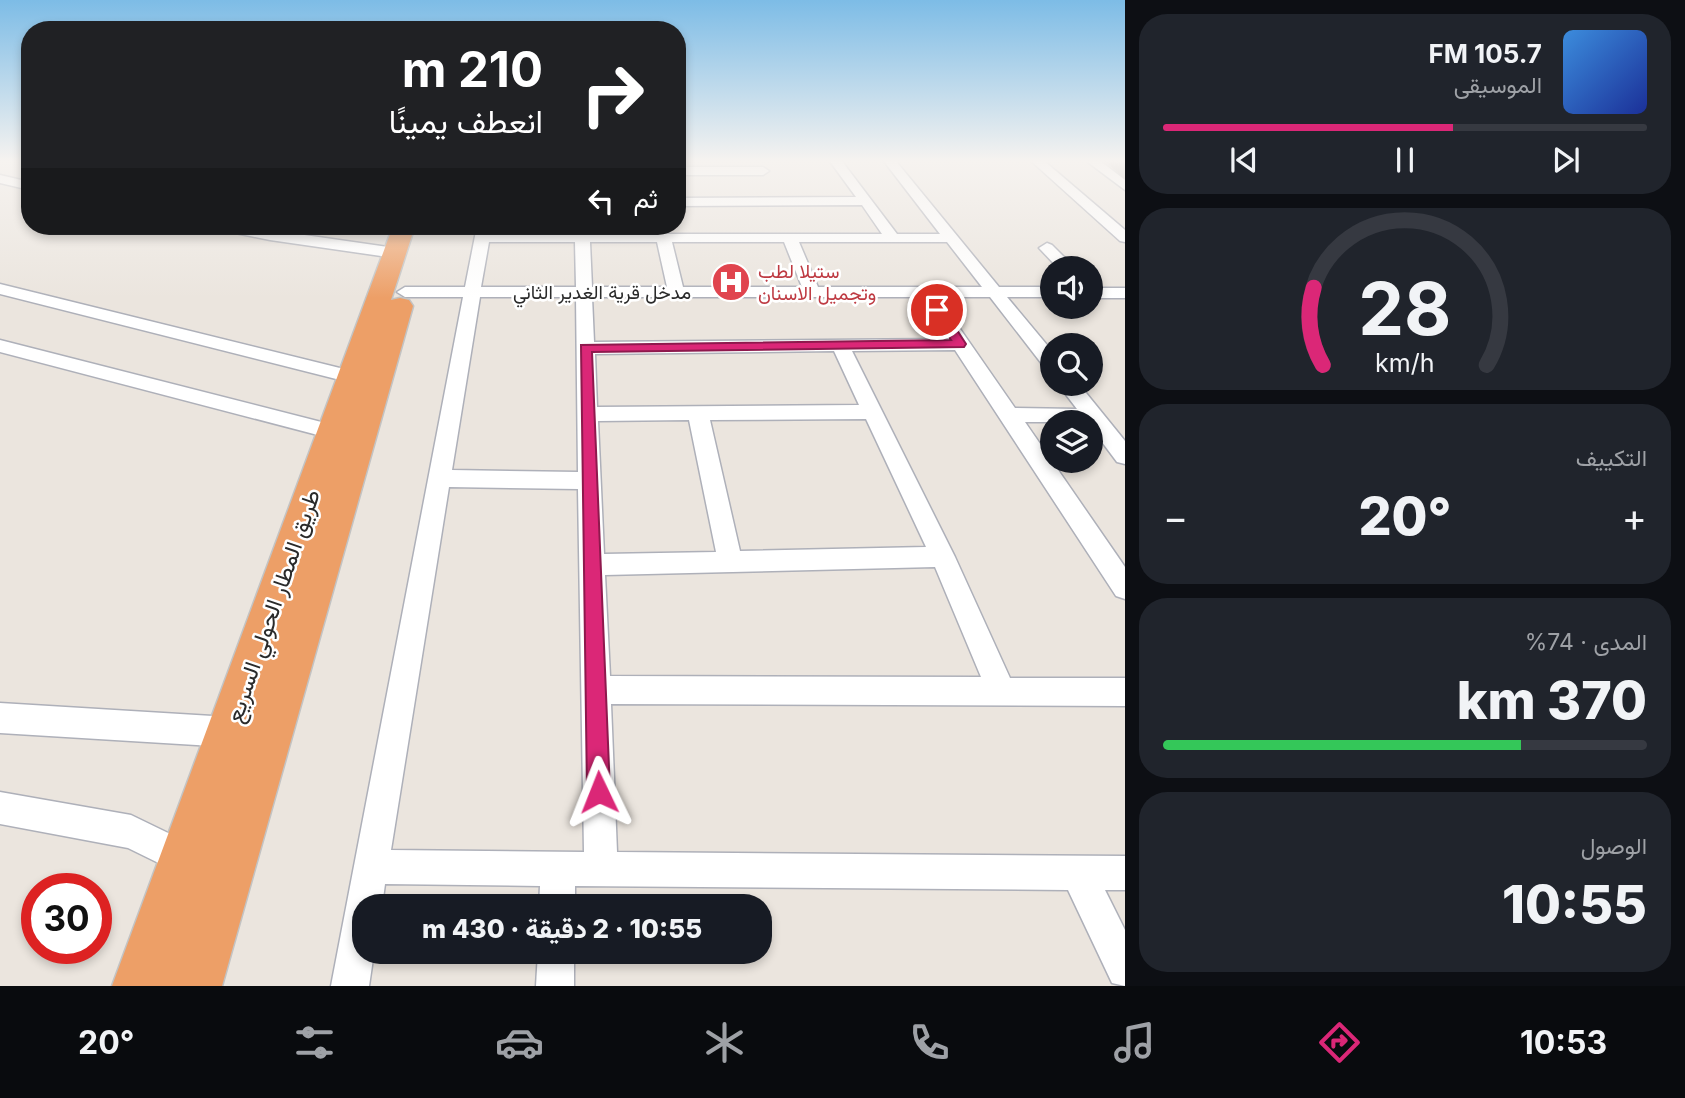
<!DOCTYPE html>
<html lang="ar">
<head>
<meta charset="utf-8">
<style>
  :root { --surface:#171b24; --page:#20242c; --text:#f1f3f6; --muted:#9ea1a6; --line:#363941; --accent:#db2777 }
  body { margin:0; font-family:Inter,Vazirmatn,sans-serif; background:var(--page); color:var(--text); direction:rtl; height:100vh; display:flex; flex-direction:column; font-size:26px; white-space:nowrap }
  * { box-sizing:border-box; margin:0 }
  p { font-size:23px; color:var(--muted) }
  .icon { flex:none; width:38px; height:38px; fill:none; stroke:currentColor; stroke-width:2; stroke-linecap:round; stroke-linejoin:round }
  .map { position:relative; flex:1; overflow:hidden; direction:ltr }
  .panel { display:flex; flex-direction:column; gap:14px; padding:14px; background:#0d0f14; width:560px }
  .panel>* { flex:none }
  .hud { position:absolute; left:21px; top:21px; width:665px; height:214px; border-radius:28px; box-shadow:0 4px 10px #0003; direction:rtl; background:#202124; color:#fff; overflow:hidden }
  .controls { position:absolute; left:1040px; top:256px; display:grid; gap:14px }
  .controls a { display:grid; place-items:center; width:63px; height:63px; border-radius:50%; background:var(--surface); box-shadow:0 4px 10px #0003; font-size:35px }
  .speed { position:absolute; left:21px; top:873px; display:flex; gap:14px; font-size:35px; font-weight:700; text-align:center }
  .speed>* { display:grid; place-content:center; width:91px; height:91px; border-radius:50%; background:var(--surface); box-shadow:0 4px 10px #0003; line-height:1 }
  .speed .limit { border:10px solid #d22; background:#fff; color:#111 }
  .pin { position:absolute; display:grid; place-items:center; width:60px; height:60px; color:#fff; margin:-30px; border:4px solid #fff; border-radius:50%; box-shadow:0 2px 7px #0007 }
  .me { position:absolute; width:77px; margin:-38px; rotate:358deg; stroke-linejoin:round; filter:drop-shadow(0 0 5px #0008) }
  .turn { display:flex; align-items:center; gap:24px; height:147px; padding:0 28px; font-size:32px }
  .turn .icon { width:91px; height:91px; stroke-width:2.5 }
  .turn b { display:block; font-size:49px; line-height:60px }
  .then { display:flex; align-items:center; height:66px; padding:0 28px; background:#0003; gap:14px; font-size:26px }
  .big { font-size:52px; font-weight:800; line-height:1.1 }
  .panel .tile { flex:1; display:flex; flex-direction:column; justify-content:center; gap:10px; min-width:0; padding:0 24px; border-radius:28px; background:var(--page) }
  .panel .dial { align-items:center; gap:0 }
  .dial svg { height:182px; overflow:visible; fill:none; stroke:var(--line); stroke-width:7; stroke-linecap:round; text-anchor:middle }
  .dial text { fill:var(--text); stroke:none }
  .song { display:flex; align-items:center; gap:21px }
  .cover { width:84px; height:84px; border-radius:10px; background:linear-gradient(135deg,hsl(210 70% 55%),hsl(230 70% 35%)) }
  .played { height:7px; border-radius:4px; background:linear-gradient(90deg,var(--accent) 60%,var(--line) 60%) }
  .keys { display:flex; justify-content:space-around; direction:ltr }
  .heat { display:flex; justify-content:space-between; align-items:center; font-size:38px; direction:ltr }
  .charge { height:10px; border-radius:5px; background:linear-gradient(90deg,#34c759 74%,var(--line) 0) }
  .trip { position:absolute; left:352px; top:894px; width:420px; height:70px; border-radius:28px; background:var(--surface); box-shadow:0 4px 10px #0003; font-weight:800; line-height:70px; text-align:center; direction:rtl }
  .tab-bar { display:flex; height:112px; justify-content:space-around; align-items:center; background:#090b0e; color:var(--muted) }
  .tab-bar .icon { width:49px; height:49px }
  .tab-bar .selected { color:var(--accent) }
  .tab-bar b { font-size:32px; color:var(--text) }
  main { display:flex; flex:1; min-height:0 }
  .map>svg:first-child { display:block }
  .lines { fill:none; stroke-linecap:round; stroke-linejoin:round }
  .minor-casing { stroke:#aeb0b9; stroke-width:3 }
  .highway-casing { stroke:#c3c3c3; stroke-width:3 }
  .minor { fill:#fff; fill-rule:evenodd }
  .highway { fill:#ed9f67; fill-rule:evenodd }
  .wall { fill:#a8a4a0 }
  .route { fill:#db2777; stroke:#8e194d; stroke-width:2 }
  .labels { text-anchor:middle; stroke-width:5; stroke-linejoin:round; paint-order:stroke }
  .far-health-label { font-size:19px; fill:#be3a42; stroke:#fff; text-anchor:start }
  .far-street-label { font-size:19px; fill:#2a2a2a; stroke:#fff }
  .street-label { font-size:23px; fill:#2a2a2a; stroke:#fff }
</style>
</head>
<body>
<main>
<section class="panel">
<div class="tile">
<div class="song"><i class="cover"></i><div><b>105.7 FM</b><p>الموسيقى</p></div></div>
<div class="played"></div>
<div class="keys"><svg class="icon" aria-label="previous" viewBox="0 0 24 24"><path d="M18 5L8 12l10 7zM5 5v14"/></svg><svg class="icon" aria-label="pause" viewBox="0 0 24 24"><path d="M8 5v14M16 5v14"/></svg><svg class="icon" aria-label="next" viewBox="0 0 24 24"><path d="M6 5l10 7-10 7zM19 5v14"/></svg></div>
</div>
<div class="tile dial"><svg viewBox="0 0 100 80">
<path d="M14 69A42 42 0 1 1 86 69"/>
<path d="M14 69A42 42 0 0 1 10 35" stroke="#db2777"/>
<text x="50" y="56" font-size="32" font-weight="700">28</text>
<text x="50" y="72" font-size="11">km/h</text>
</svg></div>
<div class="tile"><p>التكييف</p>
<div class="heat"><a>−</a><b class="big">20°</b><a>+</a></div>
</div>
<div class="tile"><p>المدى · 74%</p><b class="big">370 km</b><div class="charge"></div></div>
<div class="tile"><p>الوصول</p><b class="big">10:55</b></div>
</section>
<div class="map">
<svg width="1125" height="986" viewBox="0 0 1125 986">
  <rect width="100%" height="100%" fill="#ebe5de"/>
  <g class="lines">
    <!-- minor casing -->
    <g class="minor-casing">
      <g id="minor">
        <path d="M829 160H841L897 234H940L883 160H895L999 287H1052V297H1007L1052 351V370L1045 368 990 297H938L1015 408 1077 409 1057 383H1078L1125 441V464L1117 462 1090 426V422H1025L1125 567V599L1116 596 955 350 852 351 955 557 1010 678H1125V706L611 704 617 852 1125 856V890H1105L1125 930V986L1112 983 1068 890 575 886V906H539L540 886 385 884 382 906H364V952H374L369 986H331L463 297H405L397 292 405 287H465L477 226H491L490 234H575V226H589L590 234H882L862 205 677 206V198L856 197ZM489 242H575L576 287H481ZM590 242H657L667 287H592ZM672 242H784L802 287H683ZM799 242H947L982 287H818ZM480 297H576L578 472 452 470ZM592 297H921L948 339 594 342ZM834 351 859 405 597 407 595 354ZM866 419 926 547 740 551 710 420ZM689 420 716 552 604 554 598 421ZM449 487 578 489 584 852 391 850ZM935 567 981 677 610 676 605 575Z"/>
        <path d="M1030 160H1043L1125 230V242L1120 241Z"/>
        <path d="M1085 160H1099L1125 180V190Z"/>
        <path d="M677 167H763L769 171 763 175H677Z"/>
        <path d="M0 175 30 182V190L0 183Z"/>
        <path d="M214 226H241L395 248 403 253 395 258 270 240 216 229Z"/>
        <path d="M1047 243 1052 245 1075 268H1058L1039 248Z"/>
        <path d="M0 284 352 371 359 373 362 377 359 381 352 383 0 294Z"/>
        <rect x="1090" y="288" width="35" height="10"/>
        <path d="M0 340 333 425 340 427 343 432 340 437 333 439 0 352Z"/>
        <path d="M0 703 229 717 240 721 244 732 240 743 229 747 0 733Z"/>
        <path d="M0 792 131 815 197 847 202 859 197 871 185 876 128 848 0 824Z"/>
        <path d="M538 952H574V986H536Z"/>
      </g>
    </g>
    <!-- highway casing -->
    <g class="highway-casing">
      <path id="highway" d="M393 226H415L391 300 400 298 409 300 413 306 222 986H112Z"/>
    </g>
    <!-- minor -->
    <use href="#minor" class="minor"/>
    <!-- highway -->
    <use href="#highway" class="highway"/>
  </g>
  <!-- wall -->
  <path class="wall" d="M1103 160H1125V179Z"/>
  <!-- sky -->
  <linearGradient id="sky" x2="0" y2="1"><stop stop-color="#7dbce6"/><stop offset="0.54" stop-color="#f6f3f0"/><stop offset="1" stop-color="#f6f3f0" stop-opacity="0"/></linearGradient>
  <rect width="1125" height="298" fill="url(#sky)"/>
  <!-- route -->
  <path class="route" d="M937 306 942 307 966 344 964 347 592 352 610 792 607 800 599 803 591 800 587 792 581 345 951 340 931 310Z"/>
  <!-- icons -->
  <defs>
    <g id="hospital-disc" transform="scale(2.0125)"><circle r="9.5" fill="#e0444e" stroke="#fff"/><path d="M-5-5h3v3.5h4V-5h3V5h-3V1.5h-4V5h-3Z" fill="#fff"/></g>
  </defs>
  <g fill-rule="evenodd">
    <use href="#hospital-disc" x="731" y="282"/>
  </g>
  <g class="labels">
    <!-- far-health labels -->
    <g class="far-health-label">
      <text x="758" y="278">ستيلا لطب<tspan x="758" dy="22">وتجميل الاسنان</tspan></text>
    </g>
    <!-- far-street labels -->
    <g class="far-street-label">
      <text x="602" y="299">مدخل قرية الغدير الثاني</text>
    </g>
    <!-- street labels -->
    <g class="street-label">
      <text transform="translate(273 606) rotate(-71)" y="8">طريق المطار الحولي السريع</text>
    </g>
  </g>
</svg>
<div class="controls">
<a><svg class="icon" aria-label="sound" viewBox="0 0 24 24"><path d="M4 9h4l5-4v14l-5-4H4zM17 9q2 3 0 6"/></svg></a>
<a><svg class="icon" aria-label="search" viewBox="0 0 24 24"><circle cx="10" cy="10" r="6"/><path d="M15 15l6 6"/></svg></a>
<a><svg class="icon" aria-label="layers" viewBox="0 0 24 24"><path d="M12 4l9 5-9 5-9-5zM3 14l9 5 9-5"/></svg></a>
</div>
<div class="speed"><div class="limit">30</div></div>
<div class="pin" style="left:937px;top:310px;background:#d93025"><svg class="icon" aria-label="arrive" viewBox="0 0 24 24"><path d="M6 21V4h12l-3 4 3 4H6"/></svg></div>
<svg class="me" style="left:599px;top:792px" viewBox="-20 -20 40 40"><path d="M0-17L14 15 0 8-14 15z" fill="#db2777" stroke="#fff" stroke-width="4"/></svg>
<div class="trip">10:55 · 2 دقيقة · 430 m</div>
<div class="hud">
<div class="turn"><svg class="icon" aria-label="right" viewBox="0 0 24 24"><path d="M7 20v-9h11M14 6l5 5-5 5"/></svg><div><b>210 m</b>انعطف يمينًا</div></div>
<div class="then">ثم<svg class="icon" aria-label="left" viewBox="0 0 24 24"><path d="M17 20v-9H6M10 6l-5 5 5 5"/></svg></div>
</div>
</div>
</main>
<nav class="tab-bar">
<b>10:53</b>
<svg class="icon selected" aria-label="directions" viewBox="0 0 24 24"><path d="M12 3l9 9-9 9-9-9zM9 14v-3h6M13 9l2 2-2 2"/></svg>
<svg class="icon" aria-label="music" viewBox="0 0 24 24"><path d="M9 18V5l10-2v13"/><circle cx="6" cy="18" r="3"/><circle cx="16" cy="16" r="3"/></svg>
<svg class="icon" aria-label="phone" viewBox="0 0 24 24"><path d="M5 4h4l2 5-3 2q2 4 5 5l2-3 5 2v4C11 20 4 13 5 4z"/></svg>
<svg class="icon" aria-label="climate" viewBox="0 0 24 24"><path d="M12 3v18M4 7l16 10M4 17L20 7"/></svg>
<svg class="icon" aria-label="car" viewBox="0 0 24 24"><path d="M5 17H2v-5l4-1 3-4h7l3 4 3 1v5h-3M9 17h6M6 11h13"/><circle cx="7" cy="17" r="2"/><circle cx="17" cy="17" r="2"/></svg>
<svg class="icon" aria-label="filters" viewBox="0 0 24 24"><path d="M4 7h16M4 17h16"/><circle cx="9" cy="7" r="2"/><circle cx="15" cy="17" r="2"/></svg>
<b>20°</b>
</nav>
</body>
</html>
